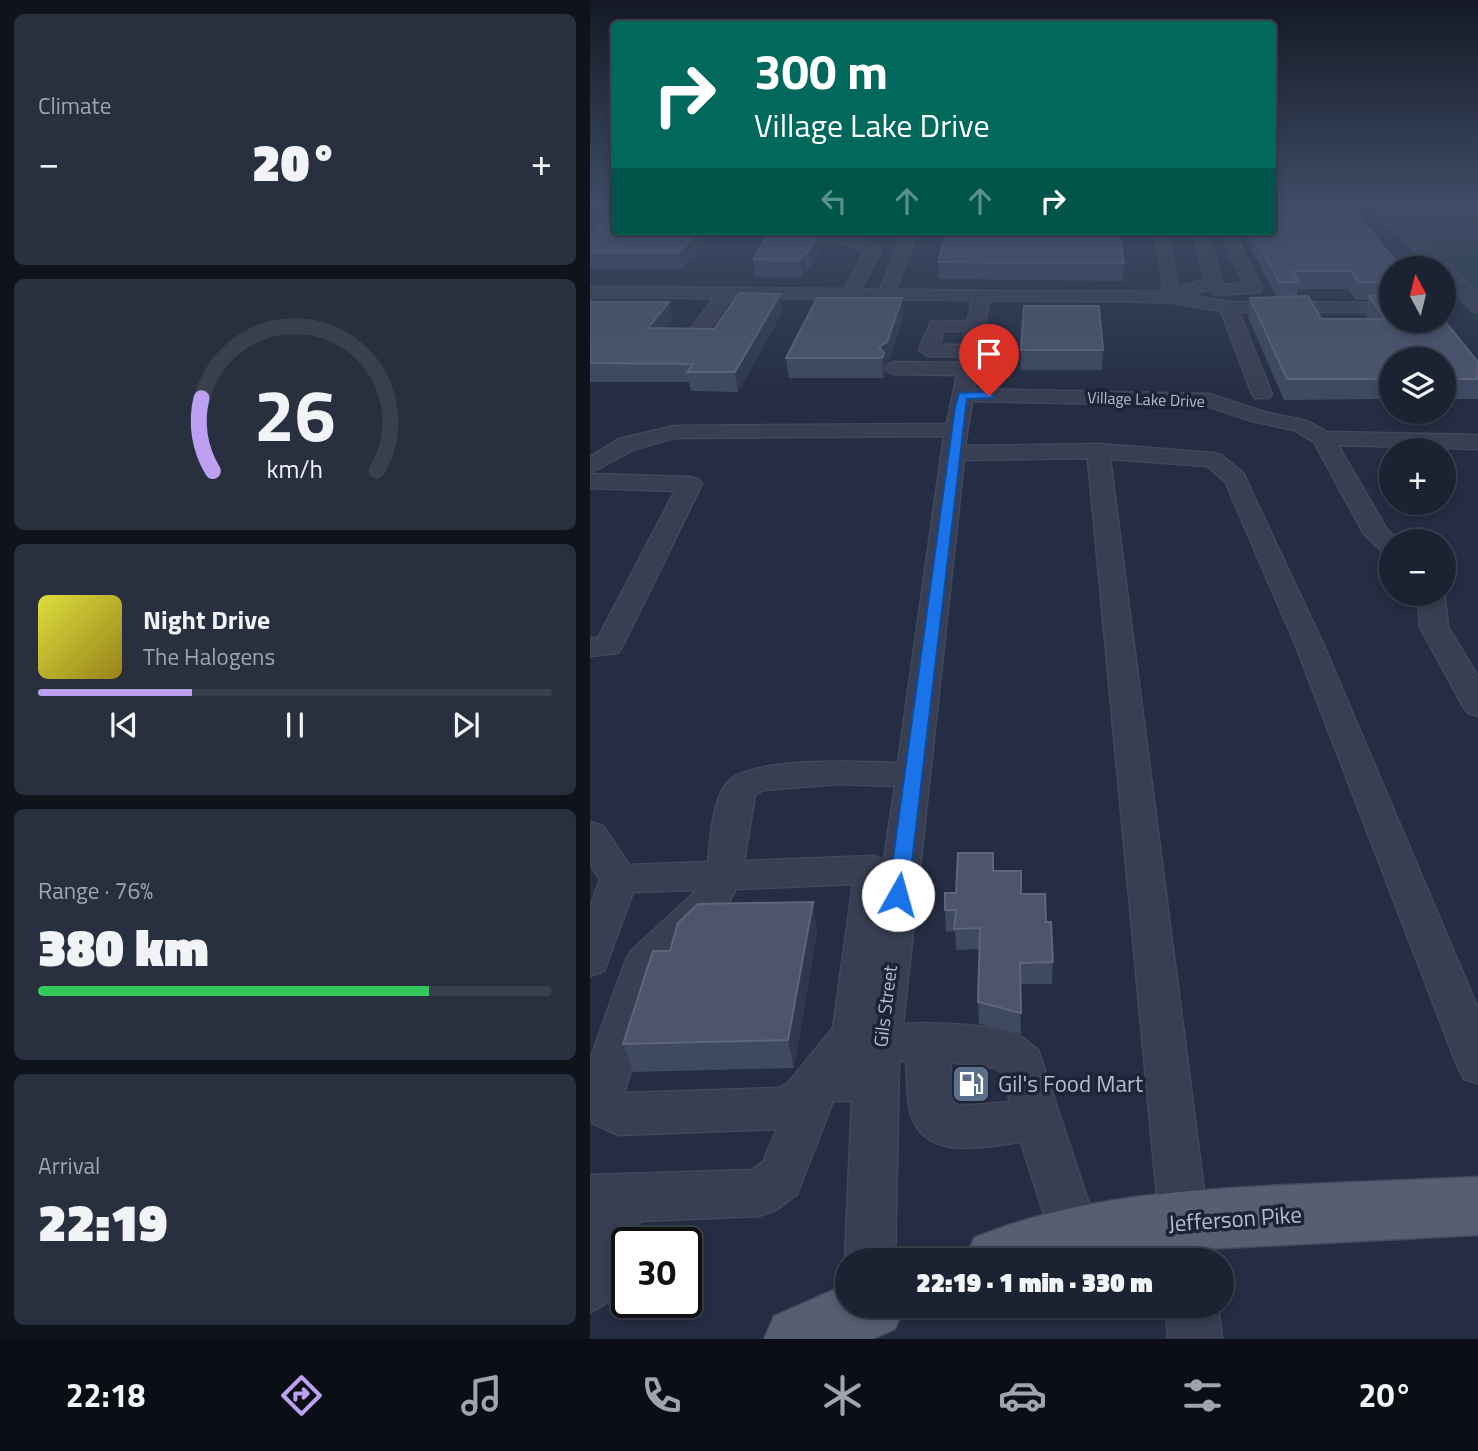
<!DOCTYPE html>
<html lang="en">
<head>
<meta charset="utf-8">
<style>
  :root { --surface:#1b2232; --page:#282f3e; --text:#f1f3f6; --muted:#a0a4ac; --line:#393f4d; --accent:#bca0f2 }
  body { margin:0; font-family:"Titillium Web",sans-serif; background:var(--page); color:var(--text); height:100vh; display:flex; flex-direction:column; font-size:26px; white-space:nowrap }
  * { box-sizing:border-box; margin:0 }
  p { font-size:23px; color:var(--muted) }
  .icon { flex:none; width:38px; height:38px; fill:none; stroke:currentColor; stroke-width:2; stroke-linecap:round; stroke-linejoin:round }
  .map { position:relative; flex:1; overflow:hidden }
  .sheet { display:flex; flex-direction:column; gap:14px; padding:14px; background:#0f131c; width:590px }
  .sheet>* { flex:none }
  .banner { position:absolute; left:21px; top:21px; width:665px; height:214px; border-radius:7px; box-shadow:0 4px 10px #0003,0 0 0 2px var(--line); background:#00695c; color:#fff; overflow:hidden }
  .needle { width:46px; rotate:353deg }
  .buttons { position:absolute; left:789px; top:256px; display:grid; gap:14px }
  .buttons a { display:grid; place-items:center; width:77px; height:77px; border-radius:50%; background:var(--surface); box-shadow:0 4px 10px #0003,0 0 0 2px var(--line); font-size:35px }
  .speed { position:absolute; left:21px; top:1227px; display:flex; gap:14px; font-size:35px; font-weight:700; text-align:center }
  .speed>* { display:grid; place-content:center; width:91px; height:91px; border-radius:50%; background:var(--surface); box-shadow:0 4px 10px #0003,0 0 0 2px var(--line); line-height:1 }
  .speed .limit { border:4px solid #111; border-radius:10px; background:#fff; color:#111 }
  .pin { position:absolute; display:grid; place-items:center; width:60px; height:60px; color:#fff; margin:-72px -30px; border-radius:50% 50% 50% 0; rotate:-45deg; box-shadow:0 0 7px #0007 }
  .pin .icon { rotate:45deg }
  .me { position:absolute; width:77px; margin:-38px; rotate:7deg; stroke-linejoin:round; filter:drop-shadow(0 0 5px #0008) }
  .turn { display:flex; align-items:center; gap:24px; height:147px; padding:0 28px; font-size:32px }
  .turn .icon { width:91px; height:91px; stroke-width:2.5 }
  .turn b { display:block; font-size:49px; line-height:60px }
  .lanes { display:flex; align-items:center; height:66px; padding:0 28px; background:#0003; justify-content:center; gap:35px; direction:ltr }
  .lanes .off { opacity:.35 }
  .big { font-size:52px; font-weight:800; line-height:1.1 }
  .sheet .widget { flex:1; display:flex; flex-direction:column; justify-content:center; gap:10px; min-width:0; padding:0 24px; border-radius:10px; background:var(--page) }
  .sheet .dial { align-items:center; gap:0 }
  .dial svg { height:182px; overflow:visible; fill:none; stroke:var(--line); stroke-width:7; stroke-linecap:round; text-anchor:middle }
  .dial text { fill:var(--text); stroke:none }
  .song { display:flex; align-items:center; gap:21px }
  .cover { width:84px; height:84px; border-radius:10px; background:linear-gradient(135deg,hsl(60 70% 55%),hsl(50 70% 35%)) }
  .played { height:7px; border-radius:4px; background:linear-gradient(90deg,var(--accent) 30%,var(--line) 30%) }
  .keys { display:flex; justify-content:space-around; direction:ltr }
  .heat { display:flex; justify-content:space-between; align-items:center; font-size:38px; direction:ltr }
  .charge { height:10px; border-radius:5px; background:linear-gradient(90deg,#34c759 76%,var(--line) 0) }
  .trip { position:absolute; left:245px; top:1248px; width:399px; height:70px; border-radius:35px; background:var(--surface); box-shadow:0 4px 10px #0003,0 0 0 2px var(--line); font-weight:800; line-height:70px; text-align:center }
  .menu { display:flex; height:112px; justify-content:space-around; align-items:center; background:#0b0e14; color:var(--muted) }
  .menu .icon { width:49px; height:49px }
  .menu .active { color:var(--accent) }
  .menu b { font-size:32px; color:var(--text) }
  main { display:flex; flex:1; min-height:0 }
  .map>svg:first-child { display:block }
  .green { fill:#263c44 }
  .lines { fill:none; stroke-linecap:round; stroke-linejoin:round }
  .minor-casing { stroke:#42485c; stroke-width:3 }
  .major-casing { stroke:#42485c; stroke-width:3 }
  .minor { fill:#383f52; fill-rule:evenodd }
  .major { fill:#565e72; fill-rule:evenodd }
  .wall { fill:#3f4961; fill-rule:evenodd }
  .shaded-wall { fill:#2f3850 }
  .building { fill:#4c556d; stroke:#5c657c; stroke-width:2 }
  .route { fill:#1a73e8; stroke:#114b97; stroke-width:2 }
  .labels { text-anchor:middle; stroke-width:7; stroke-linejoin:round; paint-order:stroke }
  .far-street-label { font-size:16px; fill:#b5bbcc; stroke:#1d2438 }
  .street-label { font-size:19px; fill:#b5bbcc; stroke:#1d2438 }
  .near-poi-label { font-size:23px; fill:#b5bbcc; stroke:#1d2438; text-anchor:start }
  .near-street-label { font-size:23px; fill:#b5bbcc; stroke:#1d2438 }
</style>
</head>
<body>
<main>
<section class="sheet">
<div class="widget"><p>Climate</p>
<div class="heat"><a>−</a><b class="big">20°</b><a>+</a></div>
</div>
<div class="widget dial"><svg viewBox="0 0 100 80">
<path d="M14 69A42 42 0 1 1 86 69"/>
<path d="M14 69A42 42 0 0 1 9 37" stroke="#bca0f2"/>
<text x="50" y="56" font-size="32" font-weight="700">26</text>
<text x="50" y="72" font-size="11">km/h</text>
</svg></div>
<div class="widget">
<div class="song"><i class="cover"></i><div><b>Night Drive</b><p>The Halogens</p></div></div>
<div class="played"></div>
<div class="keys"><svg class="icon" aria-label="previous" viewBox="0 0 24 24"><path d="M18 5L8 12l10 7zM5 5v14"/></svg><svg class="icon" aria-label="pause" viewBox="0 0 24 24"><path d="M8 5v14M16 5v14"/></svg><svg class="icon" aria-label="next" viewBox="0 0 24 24"><path d="M6 5l10 7-10 7zM19 5v14"/></svg></div>
</div>
<div class="widget"><p>Range · 76%</p><b class="big">380 km</b><div class="charge"></div></div>
<div class="widget"><p>Arrival</p><b class="big">22:19</b></div>
</section>
<div class="map">
<svg width="889" height="1339" viewBox="0 0 889 1339">
  <rect width="100%" height="100%" fill="#242d43"/>
  <!-- green -->
  <path class="green" d="M781 206H888V322L854 284V268H839Z"/>
  <g class="lines">
    <!-- minor casing -->
    <g class="minor-casing">
      <g id="minor">
        <path d="M17 206H24V213L0 230V219Z"/>
        <path d="M780 206H795L819 229 889 230V238H829L882 287 889 295V312L883 311 854 278V268H843Z"/>
        <path d="M313 231H327L306 290 570 292 573 284 564 231H578L588 288 615 280 603 231H617L632 282 630 285 654 284 630 231H644L672 289 670 292 627 295 621 293 620 289 599 295 638 302 802 303V311L797 312H649L682 394 679 398H665L662 394 631 311 577 302 399 300 384 389 619 394 674 412 717 421 737 432 889 435V449L748 445 797 530 810 541H802V555L793 552 774 534 724 442 704 430 662 421 617 406 382 401 375 446 508 444 623 453 631 455 653 473 734 646 889 1011V1084L874 1079 867 1065 706 646 635 481 617 466 520 459 623 1260H573L498 458 374 460 313 1024C340 1022 408 1024 431 1037 437 1040 443 1046 448 1050L510 1237 503 1255 489 1260 467 1255 431 1142C394 1146 337 1162 321 1115 316 1099 318 1078 316 1061H309L305 1260H257V1266L255 1260 262 1101H243L207 1194 186 1210 169 1216 50 1221 44 1242H37C37 1276 33 1298 0 1312V1175L162 1170 173 1162 187 1129 28 1135 0 1122V1060L35 962 41 951 107 890 43 892 14 971 0 976V907L10 880 0 864V822L13 826 39 865 118 862C121 838 122 804 136 784 156 756 273 762 308 763L354 436 84 438 45 449 0 473V457L29 439 84 426 357 424 367 375 303 374 293 368 303 362 369 363 370 356H338L329 350 341 322 378 321 382 300 141 298 113 337 107 338 98 333 124 298 0 297V287L255 289 274 252 249 241 186 239 184 236 191 232 251 233 288 247 291 250 271 289 290 290ZM354 331H375L373 345H349ZM248 784 305 786 294 860 283 856 154 861 165 795 173 790ZM263 884 243 1028 198 1083 189 1088 34 1093 72 970 135 909 146 889ZM360 1062 406 1068 413 1074 420 1102 369 1106 364 1103Z"/>
        <path d="M0 474 100 477 108 479 112 484 32 647 28 653 0 656V638H8L85 491 0 488Z"/>
        <path d="M854 591 858 627 889 678V716L878 713 873 706 830 627 828 593H854Z"/>
        <path d="M576 1306H628L632 1339H578Z"/>
      </g>
    </g>
    <!-- major casing -->
    <g class="major-casing">
      <g id="major">
        <path d="M889 1177V1235L594 1250 532 1260H375L384 1238C483 1197 591 1190 697 1185 761 1182 824 1180 889 1177Z"/>
        <path d="M257 1284V1306H314L305 1329 282 1339H174L184 1316Z"/>
      </g>
    </g>
    <!-- minor -->
    <use href="#minor" class="minor"/>
    <!-- major -->
    <use href="#major" class="major"/>
  </g>
  <!-- wall -->
  <g class="wall">
    <path d="M24 231H125L92 269H0V236Z"/>
    <path d="M652 231H682L802 268V320L888 362V399H854V359H802V399L694 400 658 317 660 298 686 297ZM708 289H758L766 300H778L776 315 779 319H731L707 297Z"/>
    <path d="M231 250 220 269H217L212 277H165L163 259Z"/>
    <path d="M348 262 534 263 533 281 349 279Z"/>
    <path d="M0 293 2 302H79L82 320 76 328 124 329 193 311 148 392 101 391 99 382H0Z"/>
    <path d="M312 298 313 317 299 361 295 364V372L293 378H199L196 358Z"/>
    <path d="M431 350H513L512 370H431Z"/>
    <path d="M404 871 431 894 456 922 463 962 462 984H430L431 1034 389 1024 388 1002 390 949 366 950 365 931 356 932 355 910 366 893Z"/>
    <path d="M227 930 204 1068 43 1072 33 1044 80 951Z"/>
  </g>
  <!-- shaded-wall -->
  <g class="shaded-wall">
    <path d="M108 231H125L92 269 89 252Z"/>
    <path d="M229 234 231 250 220 269 218 252Z"/>
    <path d="M215 252 217 269 212 277 210 260Z"/>
    <path d="M190 294 193 311 148 392 145 372Z"/>
    <path d="M312 298 313 317 299 361 295 364V372L293 378 292 358 289 347Z"/>
    <path d="M79 302 82 320 61 346 58 328Z"/>
    <path d="M223 902 227 930 204 1068 198 1040Z"/>
  </g>
  <!-- building -->
  <g class="building">
    <path d="M682 206H760L811 268H802V282H769L761 271H703L709 282H689L662 231H682Z"/>
    <path d="M24 214V231H108L89 252H0V236Z"/>
    <path d="M357 231H529L534 263 348 262Z"/>
    <path d="M179 233 229 234 218 252H215L210 260 163 259Z"/>
    <path d="M149 293 190 294 145 372H97L103 364 0 363V302H79L58 328 124 329Z"/>
    <path d="M802 295V320H854L888 362V379H854V359H802V379H697L660 298 718 296 731 319H795L779 296Z"/>
    <path d="M227 298H312L297 342 289 347 294 353 292 358H196Z"/>
    <path d="M434 306H509L513 350H431Z"/>
    <path d="M368 853H403V871H431V894H455L456 922H461L463 962 430 963 431 1013 388 1002 390 928 364 929 366 910H355V893H366Z"/>
    <path d="M223 902 198 1040 33 1044 63 951H80L88 923 108 904Z"/>
  </g>
  <!-- sky -->
  <linearGradient id="sky" x2="0" y2="1"><stop stop-color="#141925"/><stop offset="0.52" stop-color="#3f4c66"/><stop offset="1" stop-color="#3f4c66" stop-opacity="0"/></linearGradient>
  <rect width="889" height="394" fill="url(#sky)"/>
  <!-- route -->
  <path class="route" d="M399 392 404 396 403 398 377 399 376 407 318 895 315 901 308 903 301 901 298 895 365 407 369 393Z"/>
  <!-- icons -->
  <defs>
    <g id="fuel-square" transform="scale(2.0125)"><rect x="-9" y="-9" width="18" height="18" rx="4" fill="#5c6f8a" stroke="#1d2438"/><path d="M-5.5-6h7V0h2V4h1.3V-2.5L3-4.5l.8-.8L6-3V5H2.5V1h-1V6h-7ZM-4.2-4.7v3.2H.2V-4.7Z" fill="#fff"/></g>
  </defs>
  <g fill-rule="evenodd">
    <use href="#fuel-square" x="381" y="1084"/>
  </g>
  <g class="labels">
    <!-- far-street labels -->
    <g class="far-street-label">
      <text transform="translate(556 399) rotate(2)" y="6">Village Lake Drive</text>
    </g>
    <!-- street labels -->
    <g class="street-label">
      <text transform="translate(295 1006) rotate(-83)" y="7">Gils Street</text>
    </g>
    <!-- near-poi labels -->
    <g class="near-poi-label">
      <text x="408" y="1092">Gil's Food Mart</text>
    </g>
    <!-- near-street labels -->
    <g class="near-street-label">
      <text transform="translate(645 1219) rotate(-4)" y="8">Jefferson Pike</text>
    </g>
  </g>
</svg>
<div class="buttons">
<a><svg class="needle" viewBox="-14 -14 28 28"><path d="M0-13l5 13h-10z" fill="#e53935"/><path d="M0 13l5-13h-10z" fill="#a0a4ac"/></svg></a>
<a><svg class="icon" aria-label="layers" viewBox="0 0 24 24"><path d="M12 4l9 5-9 5-9-5zM3 14l9 5 9-5"/></svg></a>
<a>+</a>
<a>−</a>
</div>
<div class="speed"><div class="limit">30</div></div>
<div class="pin" style="left:399px;top:396px;background:#d93025"><svg class="icon" aria-label="arrive" viewBox="0 0 24 24"><path d="M6 21V4h12l-3 4 3 4H6"/></svg></div>
<svg class="me" style="left:308px;top:895px" viewBox="-20 -20 40 40"><circle r="19" fill="#fff"/><path d="M0-13L10 11 0 6-10 11z" fill="#1a73e8"/></svg>
<div class="trip">22:19 · 1 min · 330 m</div>
<div class="banner">
<div class="turn"><svg class="icon" aria-label="right" viewBox="0 0 24 24"><path d="M7 20v-9h11M14 6l5 5-5 5"/></svg><div><b>300 m</b>Village Lake Drive</div></div>
<div class="lanes"><svg class="icon off" aria-label="left" viewBox="0 0 24 24"><path d="M17 20v-9H6M10 6l-5 5 5 5"/></svg><svg class="icon off" aria-label="ahead" viewBox="0 0 24 24"><path d="M12 20V5M6 11l6-6 6 6"/></svg><svg class="icon off" aria-label="ahead" viewBox="0 0 24 24"><path d="M12 20V5M6 11l6-6 6 6"/></svg><svg class="icon" aria-label="right" viewBox="0 0 24 24"><path d="M7 20v-9h11M14 6l5 5-5 5"/></svg></div>
</div>
</div>
</main>
<nav class="menu">
<b>22:18</b>
<svg class="icon active" aria-label="directions" viewBox="0 0 24 24"><path d="M12 3l9 9-9 9-9-9zM9 14v-3h6M13 9l2 2-2 2"/></svg>
<svg class="icon" aria-label="music" viewBox="0 0 24 24"><path d="M9 18V5l10-2v13"/><circle cx="6" cy="18" r="3"/><circle cx="16" cy="16" r="3"/></svg>
<svg class="icon" aria-label="phone" viewBox="0 0 24 24"><path d="M5 4h4l2 5-3 2q2 4 5 5l2-3 5 2v4C11 20 4 13 5 4z"/></svg>
<svg class="icon" aria-label="climate" viewBox="0 0 24 24"><path d="M12 3v18M4 7l16 10M4 17L20 7"/></svg>
<svg class="icon" aria-label="car" viewBox="0 0 24 24"><path d="M5 17H2v-5l4-1 3-4h7l3 4 3 1v5h-3M9 17h6M6 11h13"/><circle cx="7" cy="17" r="2"/><circle cx="17" cy="17" r="2"/></svg>
<svg class="icon" aria-label="filters" viewBox="0 0 24 24"><path d="M4 7h16M4 17h16"/><circle cx="9" cy="7" r="2"/><circle cx="15" cy="17" r="2"/></svg>
<b>20°</b>
</nav>
</body>
</html>
